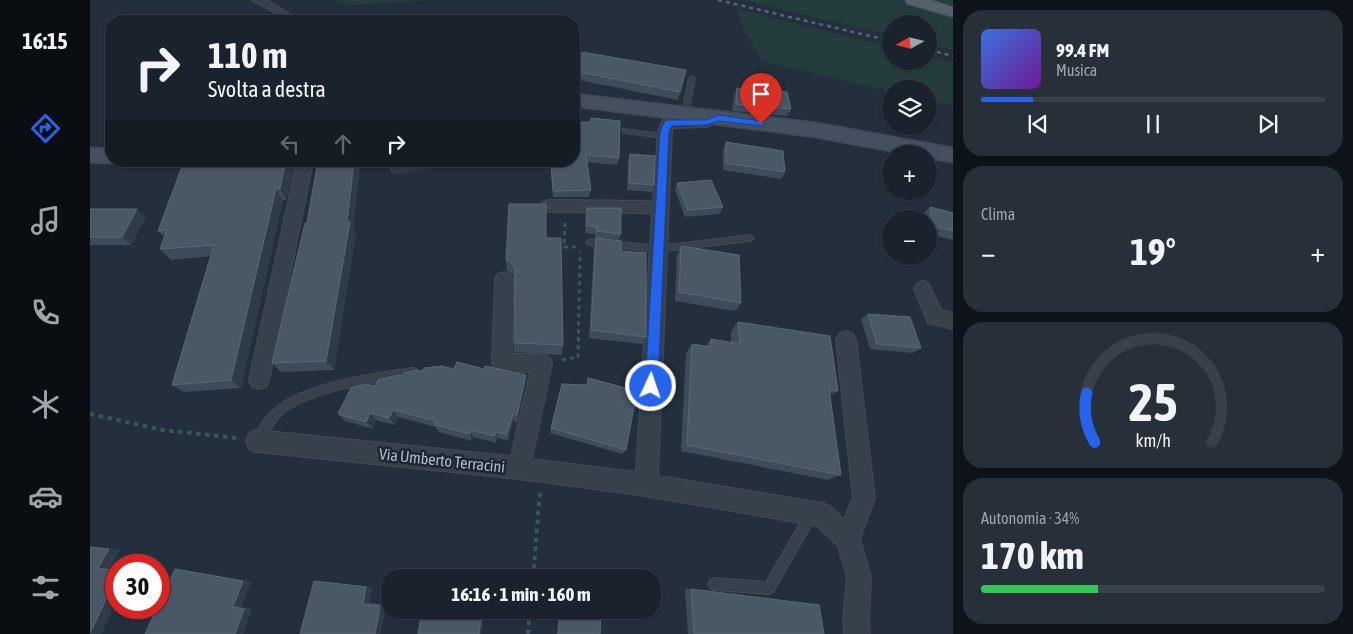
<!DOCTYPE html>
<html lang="it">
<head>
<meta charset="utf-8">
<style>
  :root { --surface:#1a232d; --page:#272f39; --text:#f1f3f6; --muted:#9fa4aa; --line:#384049; --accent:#2563eb }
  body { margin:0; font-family:"Asap Condensed",sans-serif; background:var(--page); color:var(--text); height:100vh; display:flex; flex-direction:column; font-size:19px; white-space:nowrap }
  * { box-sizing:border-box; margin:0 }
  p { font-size:16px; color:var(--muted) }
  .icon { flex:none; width:28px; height:28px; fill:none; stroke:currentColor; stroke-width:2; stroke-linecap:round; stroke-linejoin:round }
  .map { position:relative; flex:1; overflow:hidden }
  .sheet { display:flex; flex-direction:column; gap:10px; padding:10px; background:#0e1319; width:400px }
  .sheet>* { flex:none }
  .top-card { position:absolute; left:15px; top:15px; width:475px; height:152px; border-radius:20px; box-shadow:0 1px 4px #0004,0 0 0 1px var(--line); background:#1a232d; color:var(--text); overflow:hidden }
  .needle { width:32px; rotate:262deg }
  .controls { position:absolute; left:792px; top:15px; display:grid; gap:10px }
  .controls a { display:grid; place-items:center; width:55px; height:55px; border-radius:50%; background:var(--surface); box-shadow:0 1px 4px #0004,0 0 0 1px var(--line); font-size:25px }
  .speed { position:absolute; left:15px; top:554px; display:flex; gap:10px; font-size:25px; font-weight:700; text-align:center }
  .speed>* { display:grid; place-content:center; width:65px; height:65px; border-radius:50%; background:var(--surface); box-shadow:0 1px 4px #0004,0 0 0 1px var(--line); line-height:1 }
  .speed .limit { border:8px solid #d22; background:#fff; color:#111 }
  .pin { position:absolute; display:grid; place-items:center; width:42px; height:42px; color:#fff; margin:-51px -21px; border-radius:50% 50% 50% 0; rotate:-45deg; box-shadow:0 0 5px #0007 }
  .pin .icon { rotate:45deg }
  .me { position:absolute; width:55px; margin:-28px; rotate:3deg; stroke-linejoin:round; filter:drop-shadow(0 0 4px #0008) }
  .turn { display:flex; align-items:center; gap:18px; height:105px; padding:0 20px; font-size:22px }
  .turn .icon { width:65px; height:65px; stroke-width:2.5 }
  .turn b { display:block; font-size:35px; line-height:42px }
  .lanes { display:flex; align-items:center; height:48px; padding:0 20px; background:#0003; justify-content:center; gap:25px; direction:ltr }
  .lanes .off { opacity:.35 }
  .big { font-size:38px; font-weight:700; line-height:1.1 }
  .sheet .card { flex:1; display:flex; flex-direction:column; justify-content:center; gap:8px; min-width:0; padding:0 18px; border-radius:20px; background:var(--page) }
  .sheet .dial { align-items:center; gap:0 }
  .dial svg { height:130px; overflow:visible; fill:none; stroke:var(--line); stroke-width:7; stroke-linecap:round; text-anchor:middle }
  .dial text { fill:var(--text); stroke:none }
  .song { display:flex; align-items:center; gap:15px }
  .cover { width:60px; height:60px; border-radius:8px; background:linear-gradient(135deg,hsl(220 70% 55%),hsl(280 70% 35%)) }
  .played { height:5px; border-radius:2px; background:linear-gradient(90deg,var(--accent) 15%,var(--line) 15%) }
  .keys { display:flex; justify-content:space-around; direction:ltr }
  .heat { display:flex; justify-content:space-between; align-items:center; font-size:28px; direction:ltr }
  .charge { height:8px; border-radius:4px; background:linear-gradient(90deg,#34c759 34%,var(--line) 0) }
  .trip { position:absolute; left:291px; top:569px; width:280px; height:50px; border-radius:20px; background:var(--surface); box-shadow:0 1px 4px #0004,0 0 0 1px var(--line); font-weight:700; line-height:50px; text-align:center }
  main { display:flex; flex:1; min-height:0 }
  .dock { display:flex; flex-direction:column; width:90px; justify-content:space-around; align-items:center; background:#0a0e12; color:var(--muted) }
  .dock .icon { width:35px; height:35px }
  .dock .current { color:var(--accent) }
  .dock b { font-size:22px; color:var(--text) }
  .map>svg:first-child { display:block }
  .green { fill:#253c3d }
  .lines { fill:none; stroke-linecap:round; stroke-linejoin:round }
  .lane-casing { stroke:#404a55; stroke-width:2 }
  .street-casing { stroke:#404a55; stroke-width:2 }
  .secondary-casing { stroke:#404a55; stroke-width:3 }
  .primary-casing { stroke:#404a55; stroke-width:2 }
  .path-far1 { stroke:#3d5555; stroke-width:3; stroke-dasharray:4 4; stroke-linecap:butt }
  .path { stroke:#3d5555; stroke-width:4; stroke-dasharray:4.5 4.5; stroke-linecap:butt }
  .lane { fill:#36414c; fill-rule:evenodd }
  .street { fill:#36414c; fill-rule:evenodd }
  .secondary { fill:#44505f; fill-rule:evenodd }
  .primary { fill:#54606c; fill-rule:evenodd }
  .rail { stroke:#586573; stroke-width:2.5; stroke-dasharray:4 4; stroke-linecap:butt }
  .wall { fill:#3e4b5a }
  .shaded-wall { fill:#2e3b49 }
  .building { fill:#4a5866; stroke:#5a6775 }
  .route { fill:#2563eb; stroke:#184099 }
  .labels { text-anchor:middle; stroke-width:5; stroke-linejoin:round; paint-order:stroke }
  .street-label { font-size:16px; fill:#b2bcc8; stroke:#1c2631 }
</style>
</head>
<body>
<main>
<nav class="dock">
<b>16:15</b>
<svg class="icon current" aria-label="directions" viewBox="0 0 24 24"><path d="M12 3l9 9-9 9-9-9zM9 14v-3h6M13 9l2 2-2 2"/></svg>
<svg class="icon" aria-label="music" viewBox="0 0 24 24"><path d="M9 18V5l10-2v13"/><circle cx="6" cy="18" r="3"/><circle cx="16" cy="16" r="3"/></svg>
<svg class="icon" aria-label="phone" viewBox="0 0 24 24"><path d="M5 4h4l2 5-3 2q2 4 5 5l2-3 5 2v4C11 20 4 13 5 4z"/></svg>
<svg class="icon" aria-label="climate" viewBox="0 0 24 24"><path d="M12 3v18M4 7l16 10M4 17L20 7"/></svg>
<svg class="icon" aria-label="car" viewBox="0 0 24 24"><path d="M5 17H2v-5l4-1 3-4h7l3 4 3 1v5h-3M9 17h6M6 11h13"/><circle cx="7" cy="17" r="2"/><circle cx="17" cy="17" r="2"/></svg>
<svg class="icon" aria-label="filters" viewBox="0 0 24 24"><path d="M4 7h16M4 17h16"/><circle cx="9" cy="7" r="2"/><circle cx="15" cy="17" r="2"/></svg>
</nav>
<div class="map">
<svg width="863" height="634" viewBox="0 0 863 634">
  <rect width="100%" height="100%" fill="#232f3c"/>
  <!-- green -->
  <g class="green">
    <path d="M243 0H339L260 5Z"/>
    <path d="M652 0H863V50L839 44V24H801V35Z"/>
    <path d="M647 9 801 47V61H839V57L863 63V106L839 100V89H801V92L672 61 652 26Z"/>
  </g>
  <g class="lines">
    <!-- lane casing -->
    <g class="lane-casing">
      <g id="lane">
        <path d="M602 76 605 78 598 114 595 116 592 114 599 78Z"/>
        <path d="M533 129 574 134 577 136 574 138 535 133H533Z"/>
        <path d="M660 235 664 238 660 241 569 252 500 245 496 242 500 239 569 246Z"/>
        <path d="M323 368 326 369 328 372 326 375 323 376C289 381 221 391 195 412 185 420 178 432 172 443L168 444 164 443 163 439C169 425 179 411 192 403 224 382 285 373 323 368Z"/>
        <path d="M721 510 725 511 726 515 725 519 683 592 679 594 624 590 620 588 618 584 620 580 624 578 676 582 717 511Z"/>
      </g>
    </g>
    <!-- street casing -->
    <g class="street-casing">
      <g id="street">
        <path d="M162 0H176L212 21H198Z"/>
        <path d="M628 113 633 115 635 118 633 121 616 127 583 128 582 131 568 476 733 503 741 507 754 519 763 498 746 340 749 334 756 331 763 334 766 340 785 498 770 539 781 577 779 618 780 634H754L753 618 757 577 748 546 727 526 556 496 429 479 167 452 159 449 156 441 159 433 167 430 421 456 440 372H412L405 369 402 363 405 279 408 274 414 272 420 274 423 279 422 354H452L459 357 462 363 442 459 546 472 562 213 459 212 453 210 451 206 453 202 459 200 563 201 568 131 573 120 615 117Z"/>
        <path d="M163 161H223L179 380 176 387 169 389 162 387 159 380 206 166H170L165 165Z"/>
        <path d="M833 281 839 284 851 310 863 313V329L838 323 824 289 827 284Z"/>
      </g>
    </g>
    <!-- secondary casing -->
    <g class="secondary-casing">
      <g id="secondary">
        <path d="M484 94 726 123 863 148V162L839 158V154H817L726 137 484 106Z"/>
        <path d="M0 148 21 149V161H28L21 163 0 162Z"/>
      </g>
    </g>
    <!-- primary casing -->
    <g class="primary-casing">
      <path id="primary" d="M815 0H841L863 7V17L817 4Z"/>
    </g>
    <!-- path-far1 -->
    <g class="path-far1">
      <path d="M475 223 474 247H489"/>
      <path d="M472 360 488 357 490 252"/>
    </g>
    <!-- path -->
    <g class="path">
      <path d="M0 414 73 430 147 438"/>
      <path d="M443 578 450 491"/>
      <path d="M438 634 440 610"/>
    </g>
    <!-- lane -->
    <use href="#lane" class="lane"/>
    <!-- street -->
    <use href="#street" class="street"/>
    <!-- secondary -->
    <use href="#secondary" class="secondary"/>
    <!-- primary -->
    <use href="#primary" class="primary"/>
    <!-- rail -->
    <g class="rail">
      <path d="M628 0 801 41"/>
      <path d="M839 50 863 56"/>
    </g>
  </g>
  <!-- wall -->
  <g class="wall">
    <path d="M484 70 590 92 588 100 484 79Z"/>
    <path d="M647 88 701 109 697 116 642 111 644 95Z"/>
    <path d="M484 122 529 158 527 165 497 162 501 190 499 197H463L460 161H484Z"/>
    <path d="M636 142 695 172 691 179 633 170V149Z"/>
    <path d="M540 154 564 185 562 192 537 190 538 161Z"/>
    <path d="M162 161H198L203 171 196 200H193L151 388 94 392 82 385 121 256 81 260 70 249 75 237 68 231Z"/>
    <path d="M228 161H269L270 164 263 227 266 233 244 370 191 372 182 363 217 223Z"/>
    <path d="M587 183 633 207 629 214 595 217 585 190Z"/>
    <path d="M840 207 863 213V240L839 234V219H833V214Z"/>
    <path d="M497 208 531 234 529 240 505 238V234L495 233Z"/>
    <path d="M0 209 56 217 41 245H0Z"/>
    <path d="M456 238 473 345 472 355 424 352V278L422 273 417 271 416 260Z"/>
    <path d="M506 238 531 251 556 337 552 344 499 338 504 247Z"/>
    <path d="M591 246 651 303 645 311 585 301 587 255Z"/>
    <path d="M778 314 831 348 823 353 780 349 771 319Z"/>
    <path d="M648 322 748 391 740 395 751 475 738 480 591 451 596 353 602 344 616 346 621 339 641 343V331Z"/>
    <path d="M364 369H394L436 375 435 384 427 422 423 421 418 441 407 438 406 443 383 437 382 441 349 432 346 427 308 417 305 425 286 420 283 429 255 421 248 414 285 386 312 376 332 371Z"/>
    <path d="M498 378 536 450 532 454 460 433 461 428 496 385Z"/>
    <path d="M0 547 30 550 19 569 26 570V601L11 634H0Z"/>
    <path d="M85 569 94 570 161 582 151 607 162 609 153 634Z"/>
    <path d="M224 581 282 587 279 603 296 605 290 634H210Z"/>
    <path d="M595 589H601L734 634H598Z"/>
    <path d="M332 610H346L393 618 391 634H328Z"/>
    <path d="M469 610H511L510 634H467Z"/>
  </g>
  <!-- shaded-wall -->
  <g class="shaded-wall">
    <path d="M196 161H198L203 171 196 200 190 188Z"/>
    <path d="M264 161H269L270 164 263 227 266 233 244 370 236 361 257 222Z"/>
    <path d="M338 161H379L302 175 300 168Z"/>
    <path d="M186 189 193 200 151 388 141 380Z"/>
    <path d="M47 209 56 217 41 245 32 237Z"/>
    <path d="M436 375 435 384 427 422V415Z"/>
    <path d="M303 410 308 417 305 425 299 418Z"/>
    <path d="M280 413 286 420 283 429 276 422Z"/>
    <path d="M423 414V421L418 441 417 435Z"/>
    <path d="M381 430 383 437 382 441 380 434Z"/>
    <path d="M406 432 407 438 406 443 405 436Z"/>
    <path d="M19 549 30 550 19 569 8 568Z"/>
    <path d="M26 578V601L11 634H0Z"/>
    <path d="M153 581 161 582 151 607H143Z"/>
    <path d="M276 587H282L279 603 273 604Z"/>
    <path d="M296 605 290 634H285L290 606Z"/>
    <path d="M154 609H162L153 634H145Z"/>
    <path d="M393 618 391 634H389L391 619Z"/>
  </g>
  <!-- building -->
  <g class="building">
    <path d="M492 52 596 70 590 92 484 71Z"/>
    <path d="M647 88 697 92 701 109 646 104Z"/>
    <path d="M501 118 530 121 529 158 496 155 501 190 463 191 461 161H484V122H501Z"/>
    <path d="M636 142 693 151 695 172 636 163Z"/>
    <path d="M540 154 565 156 564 185 539 183Z"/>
    <path d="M162 161H196L190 188 186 189 141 380 82 385 124 245 70 249 77 230 68 231 93 164Z"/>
    <path d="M228 161H264L257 222H260L236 361 182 363 215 223H217Z"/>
    <path d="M299 161H338L300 168Z"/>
    <path d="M621 180 633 207 598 210 587 183Z"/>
    <path d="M419 204H456V238H471L473 345 424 343 425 268 421 262 416 260Z"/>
    <path d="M840 207 863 213V231L842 226Z"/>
    <path d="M497 208H531V234L506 231 507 227 496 226Z"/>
    <path d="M0 209H47L32 237H0Z"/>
    <path d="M506 238 531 241V251L556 253V337L501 330Z"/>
    <path d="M591 246 649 255 651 303 589 292Z"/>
    <path d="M778 314 820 317 831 348 787 344Z"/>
    <path d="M648 322 740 336 748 391 739 389 751 475 597 445 602 344 621 347V339L650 344Z"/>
    <path d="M367 362 394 369 395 366 436 375 427 415 423 414 417 435 406 432 405 436 381 430 380 434 345 425 346 421 303 410 299 418 280 413 276 422 248 414 261 388 276 384 285 386 288 380 308 375 312 376 314 373 326 370 332 371 334 368 352 366 364 369Z"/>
    <path d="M498 378 547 391 536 450 461 428 472 384 498 385Z"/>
    <path d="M0 547 19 549 8 568 26 571V578L0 633Z"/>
    <path d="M85 569 153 581 143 607 154 609 145 634H55L67 608H69V604Z"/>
    <path d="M224 581 276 587 273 604 290 606 285 634H210Z"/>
    <path d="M601 589 729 605 734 634H604Z"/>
    <path d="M332 610H338L391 619 389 634H328Z"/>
    <path d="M471 610H511L510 634H468Z"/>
  </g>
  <!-- route -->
  <path class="route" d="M628 115 671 121 675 124 671 126 629 121 616 125 582 126 579 131 568 386 566 391 561 392 557 391 555 386 570 131 575 121 578 120H616Z"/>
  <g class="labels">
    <!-- street labels -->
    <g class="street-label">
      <text transform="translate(352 460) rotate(6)" y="6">Via Umberto Terracini</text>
    </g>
  </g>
</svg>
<div class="controls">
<a><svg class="needle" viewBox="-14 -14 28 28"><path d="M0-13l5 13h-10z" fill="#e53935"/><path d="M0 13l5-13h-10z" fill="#9fa4aa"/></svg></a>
<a><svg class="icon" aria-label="layers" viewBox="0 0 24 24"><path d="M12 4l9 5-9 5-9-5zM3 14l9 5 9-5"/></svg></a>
<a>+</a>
<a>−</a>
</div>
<div class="speed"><div class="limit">30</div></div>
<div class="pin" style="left:671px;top:124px;background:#d93025"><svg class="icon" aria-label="arrive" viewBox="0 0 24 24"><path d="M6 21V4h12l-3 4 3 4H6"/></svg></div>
<svg class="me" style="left:561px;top:386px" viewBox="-20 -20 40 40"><circle r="17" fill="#2563eb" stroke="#fff" stroke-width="3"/><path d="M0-11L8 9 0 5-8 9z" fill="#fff"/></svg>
<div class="trip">16:16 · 1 min · 160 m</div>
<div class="top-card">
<div class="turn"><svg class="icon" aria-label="right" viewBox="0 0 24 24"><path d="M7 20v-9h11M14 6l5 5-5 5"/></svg><div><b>110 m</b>Svolta a destra</div></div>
<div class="lanes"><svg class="icon off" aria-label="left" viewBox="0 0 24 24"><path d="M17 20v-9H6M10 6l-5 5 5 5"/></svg><svg class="icon off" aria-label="ahead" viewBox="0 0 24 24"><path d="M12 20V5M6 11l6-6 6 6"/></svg><svg class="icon" aria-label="right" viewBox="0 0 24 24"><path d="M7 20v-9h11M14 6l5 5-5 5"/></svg></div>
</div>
</div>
<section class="sheet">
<div class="card">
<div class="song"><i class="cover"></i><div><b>99.4 FM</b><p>Musica</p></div></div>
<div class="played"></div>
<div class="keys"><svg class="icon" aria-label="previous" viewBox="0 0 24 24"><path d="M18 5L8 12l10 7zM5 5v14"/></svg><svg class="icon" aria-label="pause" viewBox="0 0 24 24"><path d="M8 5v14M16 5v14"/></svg><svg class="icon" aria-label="next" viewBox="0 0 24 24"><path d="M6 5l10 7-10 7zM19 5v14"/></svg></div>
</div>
<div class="card"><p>Clima</p>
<div class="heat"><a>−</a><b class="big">19°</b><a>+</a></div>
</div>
<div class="card dial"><svg viewBox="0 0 100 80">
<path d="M14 69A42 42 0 1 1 86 69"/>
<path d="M14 69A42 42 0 0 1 9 39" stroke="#2563eb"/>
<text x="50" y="56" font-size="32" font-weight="700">25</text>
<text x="50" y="72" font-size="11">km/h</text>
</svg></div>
<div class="card"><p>Autonomia · 34%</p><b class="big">170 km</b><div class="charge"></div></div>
</section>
</main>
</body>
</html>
